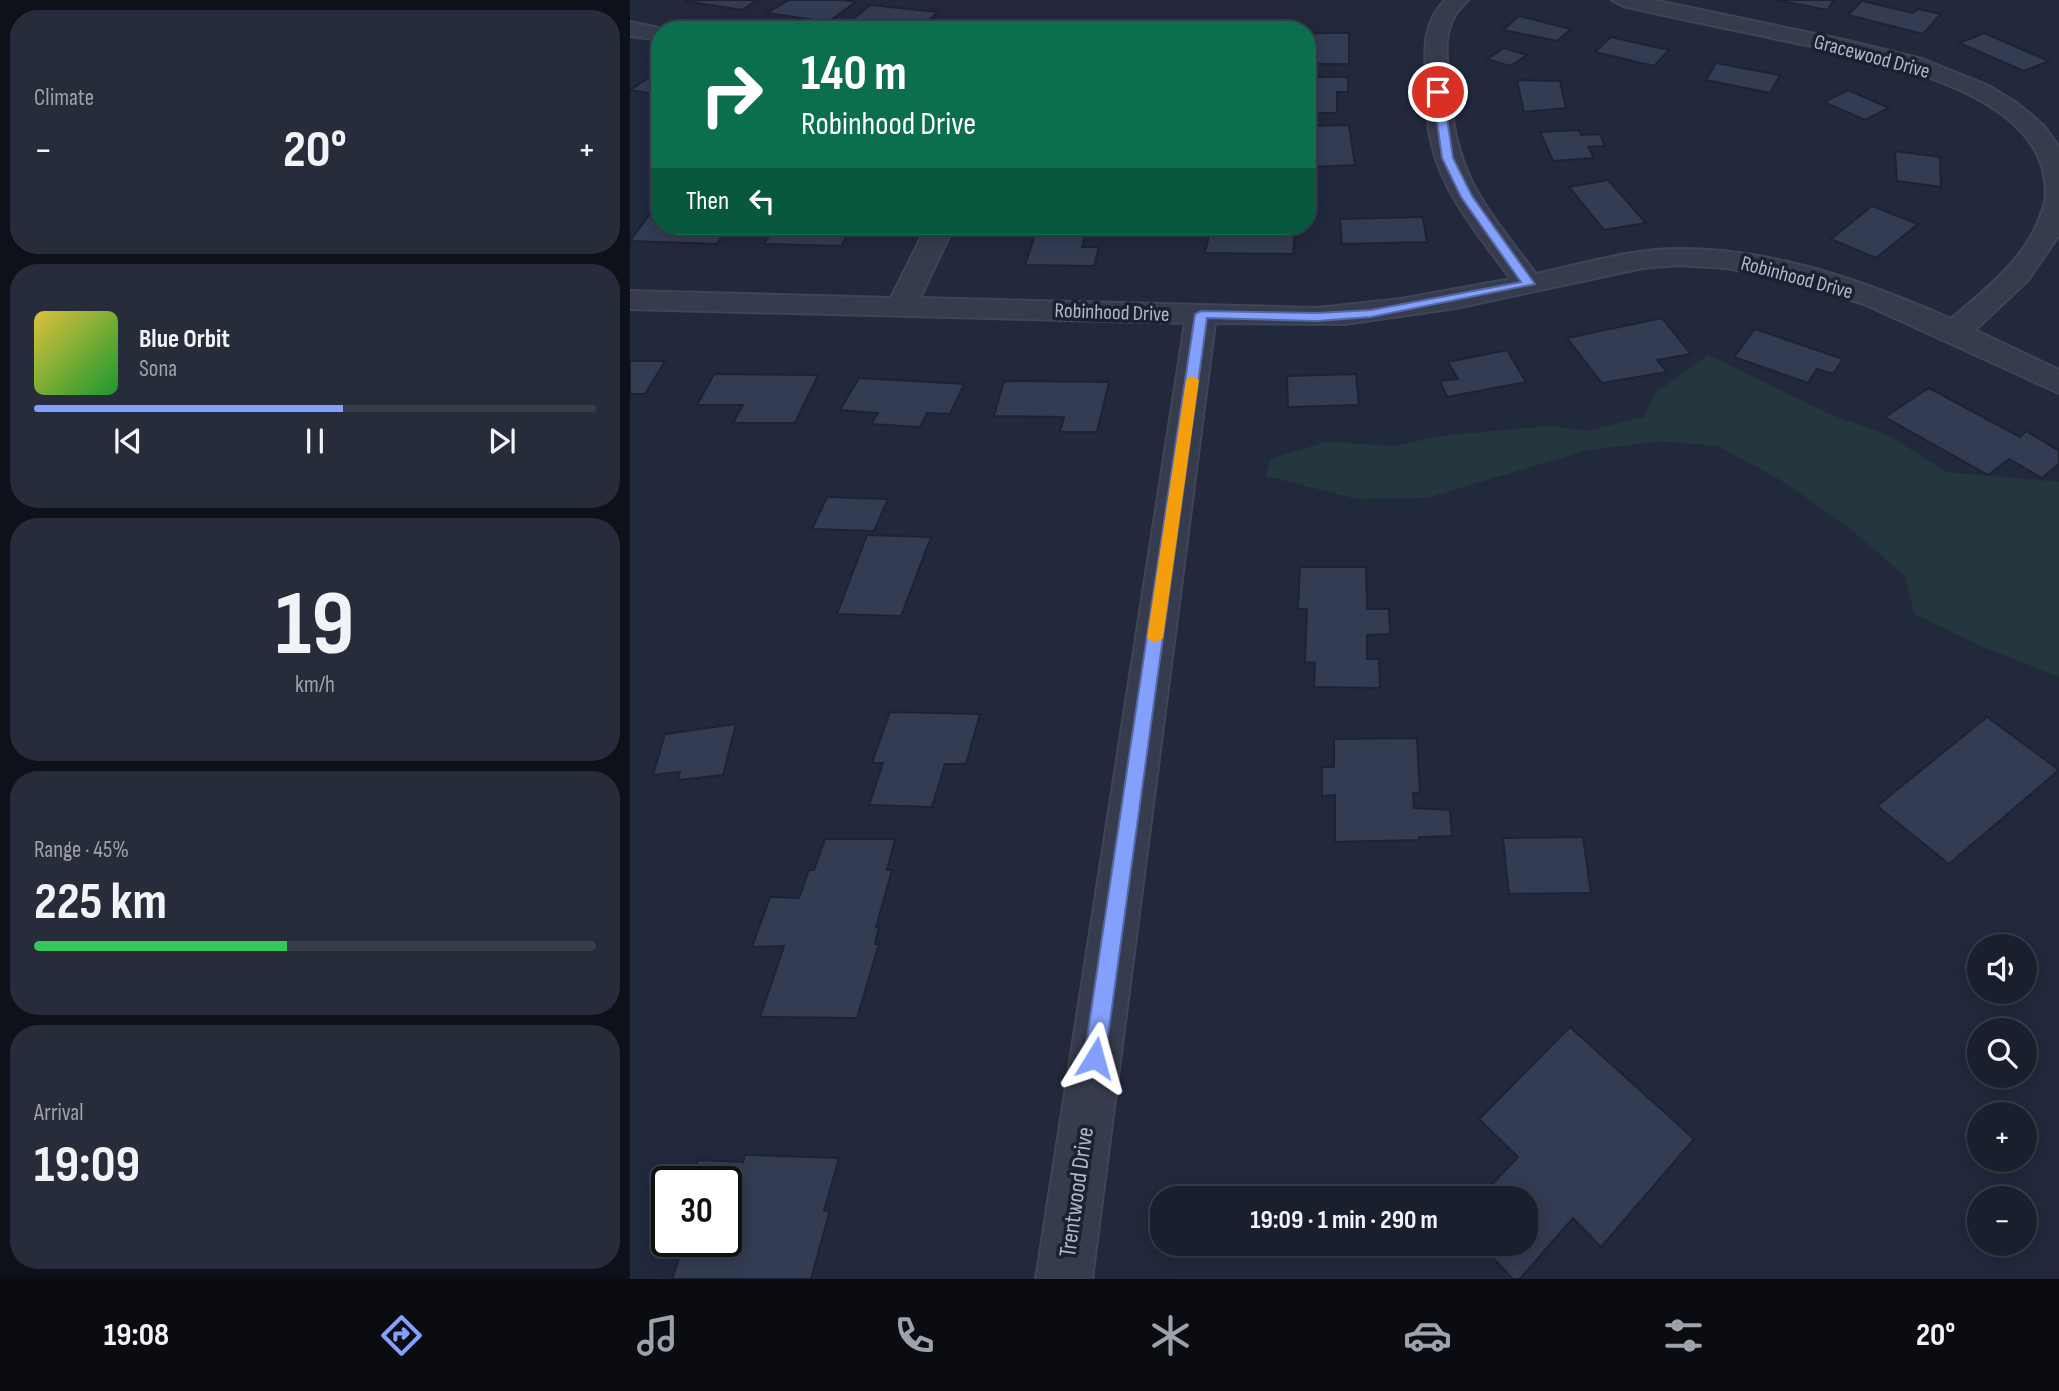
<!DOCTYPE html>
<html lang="en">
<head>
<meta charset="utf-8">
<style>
  :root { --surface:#1a1f2e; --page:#272c3a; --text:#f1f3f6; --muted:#9fa2aa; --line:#383d4a; --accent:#82a0fc }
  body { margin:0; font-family:"Sofia Sans Condensed",sans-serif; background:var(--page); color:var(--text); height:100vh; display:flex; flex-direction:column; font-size:26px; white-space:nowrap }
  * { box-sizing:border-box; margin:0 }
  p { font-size:23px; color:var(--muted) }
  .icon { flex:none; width:38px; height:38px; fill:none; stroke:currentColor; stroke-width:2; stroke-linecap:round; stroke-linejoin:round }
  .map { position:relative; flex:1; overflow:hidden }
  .sheet { display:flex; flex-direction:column; gap:10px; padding:10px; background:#0e1119; width:630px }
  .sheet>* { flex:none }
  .hud { position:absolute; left:21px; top:21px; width:665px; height:214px; border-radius:28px; box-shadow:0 4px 18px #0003,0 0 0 2px var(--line); background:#0b6e4f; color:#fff; overflow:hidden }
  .tools { position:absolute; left:1337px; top:934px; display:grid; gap:14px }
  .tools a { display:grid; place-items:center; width:70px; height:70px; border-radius:50%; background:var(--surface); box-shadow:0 4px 18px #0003,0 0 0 2px var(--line); font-size:35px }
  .speed { position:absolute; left:21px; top:1166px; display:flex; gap:14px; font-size:35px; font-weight:700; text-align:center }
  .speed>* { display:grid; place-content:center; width:91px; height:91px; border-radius:50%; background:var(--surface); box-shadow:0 4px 18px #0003,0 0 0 2px var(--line); line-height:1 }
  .speed .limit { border:4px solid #111; border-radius:10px; background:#fff; color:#111 }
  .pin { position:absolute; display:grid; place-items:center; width:60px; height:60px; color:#fff; margin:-30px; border:4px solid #fff; border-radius:50%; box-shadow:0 2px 7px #0007 }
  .me { position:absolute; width:77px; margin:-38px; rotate:8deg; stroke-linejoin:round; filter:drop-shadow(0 0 5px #0008) }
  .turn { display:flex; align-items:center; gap:24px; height:147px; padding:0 35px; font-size:32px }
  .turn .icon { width:91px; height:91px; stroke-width:2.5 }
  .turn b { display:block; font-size:49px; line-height:60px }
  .then { display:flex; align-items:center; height:66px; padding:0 35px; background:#0003; gap:14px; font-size:26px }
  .big { font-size:52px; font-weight:700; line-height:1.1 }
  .sheet .card { flex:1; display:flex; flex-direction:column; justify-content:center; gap:10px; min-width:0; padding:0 24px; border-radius:28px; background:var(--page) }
  .sheet .dial { align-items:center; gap:0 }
  .dial b { font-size:91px; line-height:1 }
  .song { display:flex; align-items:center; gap:21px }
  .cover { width:84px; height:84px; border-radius:10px; background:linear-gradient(135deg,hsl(50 70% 55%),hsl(130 70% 35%)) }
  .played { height:7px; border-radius:4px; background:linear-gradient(90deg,var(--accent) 55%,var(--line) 55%) }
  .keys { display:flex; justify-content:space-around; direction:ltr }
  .heat { display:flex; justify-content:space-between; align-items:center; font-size:38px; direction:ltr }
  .charge { height:10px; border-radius:5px; background:linear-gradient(90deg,#34c759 45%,var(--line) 0) }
  .trip { position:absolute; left:520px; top:1186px; width:388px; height:70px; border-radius:28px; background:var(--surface); box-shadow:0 4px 18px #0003,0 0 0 2px var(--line); font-weight:700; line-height:70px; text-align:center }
  .tab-bar { display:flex; height:112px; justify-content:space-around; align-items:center; background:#0a0c12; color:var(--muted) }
  .tab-bar .icon { width:49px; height:49px }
  .tab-bar .active { color:var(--accent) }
  .tab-bar b { font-size:32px; color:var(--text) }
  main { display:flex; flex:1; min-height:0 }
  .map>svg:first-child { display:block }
  .green { fill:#24373e }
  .building { fill:#333c53; stroke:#1d2333; stroke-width:2 }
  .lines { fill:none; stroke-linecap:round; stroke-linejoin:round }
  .minor-casing { stroke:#3f4555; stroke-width:4 }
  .minor { fill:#363c4d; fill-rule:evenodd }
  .route { fill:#82a0fc; stroke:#5468a4; stroke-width:2 }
  .slow { fill:#f59e0b }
  .labels { text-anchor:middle; stroke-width:7; stroke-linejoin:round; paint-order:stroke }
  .far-street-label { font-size:21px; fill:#b1b7c8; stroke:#1b2131 }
  .street-label { font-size:24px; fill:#b1b7c8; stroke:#1b2131 }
</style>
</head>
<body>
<main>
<section class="sheet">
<div class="card"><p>Climate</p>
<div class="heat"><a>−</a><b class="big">20°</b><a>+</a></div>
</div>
<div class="card">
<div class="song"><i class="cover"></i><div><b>Blue Orbit</b><p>Sona</p></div></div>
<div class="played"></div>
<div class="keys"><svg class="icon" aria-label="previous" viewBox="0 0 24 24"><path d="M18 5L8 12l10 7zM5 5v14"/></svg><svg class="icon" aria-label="pause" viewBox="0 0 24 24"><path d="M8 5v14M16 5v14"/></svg><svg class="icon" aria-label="next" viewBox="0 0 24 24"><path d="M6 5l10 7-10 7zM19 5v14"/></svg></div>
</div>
<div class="card dial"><b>19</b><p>km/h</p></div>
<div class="card"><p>Range · 45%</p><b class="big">225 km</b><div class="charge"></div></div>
<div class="card"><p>Arrival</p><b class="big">19:09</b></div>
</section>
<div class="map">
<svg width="1429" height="1279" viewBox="0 0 1429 1279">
  <rect width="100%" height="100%" fill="#22293d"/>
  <!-- green -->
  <path class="green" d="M1078 355 1202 415 1260 436 1316 472 1429 482V677L1351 646 1284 614 1275 576 1217 526 1149 479 1087 446 1030 441 954 451 797 498 727 499 636 476 641 459 696 442 765 446 810 436 918 426 958 431 1014 417 1026 392Z"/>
  <!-- building -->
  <g class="building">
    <path d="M58 0H127L112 10 55 1Z"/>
    <path d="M159 0H211L226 2 198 22 137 13Z"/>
    <path d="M1146 0H1204L1197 10Z"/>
    <path d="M1232 1 1283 13 1288 9 1311 14 1293 34 1218 15Z"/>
    <path d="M240 5 308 12 291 27 222 20Z"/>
    <path d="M889 16 941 29 927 41 873 30Z"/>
    <path d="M345 22 366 30H330Z"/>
    <path d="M681 33H719V64H679Z"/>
    <path d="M1354 33 1419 61 1394 71 1329 43Z"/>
    <path d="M981 37 1039 50 1024 66 965 52Z"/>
    <path d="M874 48 897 55 880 66 857 59Z"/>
    <path d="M1086 63 1150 75 1140 93 1076 80Z"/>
    <path d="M26 73 30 74V95L0 90Z"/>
    <path d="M677 77H718V92H707V113H677Z"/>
    <path d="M887 80 930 81 936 108 894 112Z"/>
    <path d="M1218 90 1259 108 1235 120 1194 102Z"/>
    <path d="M719 125 725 165 680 167 677 126Z"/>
    <path d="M949 130 951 135 970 134 975 146 958 147 964 158 923 161 910 132Z"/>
    <path d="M1265 151 1310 157 1311 187 1267 181Z"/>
    <path d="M978 180 1016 223 974 230 939 187Z"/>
    <path d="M26 206H30V226H100L86 244 0 241Z"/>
    <path d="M1242 206 1288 224 1246 258 1201 239Z"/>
    <path d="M793 217 797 242 712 244 710 219Z"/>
    <path d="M145 226H223L211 246 134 244Z"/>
    <path d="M408 226H458L452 247H469L464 266 395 265Z"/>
    <path d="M581 226 665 228 663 254 575 253Z"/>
    <path d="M1032 318 1061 354 1027 360 1037 372 972 383 937 338Z"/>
    <path d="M1125 329 1213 359 1203 374 1187 369 1178 383 1104 357Z"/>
    <path d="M877 350 896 382 817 397 810 381 828 379 818 362Z"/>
    <path d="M0 361H35L15 394H0Z"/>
    <path d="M84 374 188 375 165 423H103L113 405H67Z"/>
    <path d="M726 374 729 405 658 407 657 376Z"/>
    <path d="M229 378 334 384 320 414 297 413 290 427 241 424 248 413 210 410Z"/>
    <path d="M374 381 479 382 467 432H430L434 417 364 416Z"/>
    <path d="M1299 388 1390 437 1396 431 1429 451V464L1412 478 1379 459 1358 475 1255 417Z"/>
    <path d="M197 497 258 499 244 531 182 529Z"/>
    <path d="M237 535 301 537 271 616 207 614Z"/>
    <path d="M670 567H736L737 609H759L760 634 737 635V659H749L750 688 684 687 685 663 675 662 677 609H668Z"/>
    <path d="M260 712 350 714 336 764H315L302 807 239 805 253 763H242Z"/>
    <path d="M1357 717 1429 770 1319 864 1247 806Z"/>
    <path d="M106 724 93 775 48 780 50 772 23 775 35 734Z"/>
    <path d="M787 738 790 793H783L784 808 820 810 822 836 789 837V840L705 842V795L692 796V767H704V739Z"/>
    <path d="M953 837 961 893 879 894 873 838Z"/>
    <path d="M195 839H265L257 870H262L246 927 249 926 245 944H249L227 1018 130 1017 154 946 122 947 140 897 169 898 179 870H184Z"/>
    <path d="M940 1027 1064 1139 971 1247 943 1218 890 1279H883L850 1244H896V1199H848L888 1157 849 1119Z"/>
    <path d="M115 1155 209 1158 194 1211 200 1210 181 1279H42L55 1241H96V1181H61L68 1160 113 1162Z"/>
  </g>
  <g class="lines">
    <!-- minor casing -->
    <g class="minor-casing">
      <g id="minor">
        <path d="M815 0H838C833 6 827 10 824 17 812 38 818 63 819 86 825 176 854 205 906 274 953 264 1000 249 1048 249 1142 248 1237 282 1321 319 1360 286 1403 253 1415 201 1417 192 1415 179 1413 170 1391 80 1214 54 1138 37 1090 27 1041 17 993 6L982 0H1023L1214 40 1292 59 1359 86 1388 104 1413 125 1429 147V235L1398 280 1345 330 1429 370V393L1234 304 1142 276 1096 268 1049 265 1013 268 826 308 715 324 585 323 462 1279H406L555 323 0 309V291L261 298 297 226H324L290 298 687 308 771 299 881 279C851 238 814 196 802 145 796 122 797 99 796 75 794 47 794 22 815 0Z"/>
        <path d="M0 22 39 30H30V40L0 36Z"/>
      </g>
    </g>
    <!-- minor -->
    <use href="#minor" class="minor"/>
  </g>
  <!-- route -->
  <path class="route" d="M808 89 813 92 823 158 842 196 905 284 741 317 687 321 577 318 475 1058 472 1065 465 1068 457 1065 454 1058 565 314 571 311 687 313 741 310 891 282 831 197 812 158 803 92Z"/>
  <!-- slow -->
  <path class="slow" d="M562 376 569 380 533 638 525 643 517 638 556 380Z"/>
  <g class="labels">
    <!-- far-street labels -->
    <g class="far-street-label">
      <text transform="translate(1242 56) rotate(15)" y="7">Gracewood Drive</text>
      <text transform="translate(1167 277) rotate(15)" y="7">Robinhood Drive</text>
      <text transform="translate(482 312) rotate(2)" y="7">Robinhood Drive</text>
    </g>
    <!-- street labels -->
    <g class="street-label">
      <text transform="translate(446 1192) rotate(-82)" y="8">Trentwood Drive</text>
    </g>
  </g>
</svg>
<div class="tools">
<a><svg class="icon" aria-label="sound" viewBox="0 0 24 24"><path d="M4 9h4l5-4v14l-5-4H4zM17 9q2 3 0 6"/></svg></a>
<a><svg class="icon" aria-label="search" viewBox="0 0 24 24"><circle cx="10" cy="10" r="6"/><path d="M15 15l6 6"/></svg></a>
<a>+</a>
<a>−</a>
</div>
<div class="speed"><div class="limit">30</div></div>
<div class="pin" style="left:808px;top:92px;background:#d93025"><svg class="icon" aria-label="arrive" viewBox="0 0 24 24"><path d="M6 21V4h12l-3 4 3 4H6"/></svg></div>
<svg class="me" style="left:465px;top:1058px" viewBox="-20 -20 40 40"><path d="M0-17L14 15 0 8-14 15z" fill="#82a0fc" stroke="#fff" stroke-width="4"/></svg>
<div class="trip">19:09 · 1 min · 290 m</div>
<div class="hud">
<div class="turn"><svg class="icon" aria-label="right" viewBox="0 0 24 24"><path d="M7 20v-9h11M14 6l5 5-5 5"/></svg><div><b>140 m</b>Robinhood Drive</div></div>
<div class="then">Then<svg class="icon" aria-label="left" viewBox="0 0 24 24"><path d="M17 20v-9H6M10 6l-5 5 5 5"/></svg></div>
</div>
</div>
</main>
<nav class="tab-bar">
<b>19:08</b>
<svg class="icon active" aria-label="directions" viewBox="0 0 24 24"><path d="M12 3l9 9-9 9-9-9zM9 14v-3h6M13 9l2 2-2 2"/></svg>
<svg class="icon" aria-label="music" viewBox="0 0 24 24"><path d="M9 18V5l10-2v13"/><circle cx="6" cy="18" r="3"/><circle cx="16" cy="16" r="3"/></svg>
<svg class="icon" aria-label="phone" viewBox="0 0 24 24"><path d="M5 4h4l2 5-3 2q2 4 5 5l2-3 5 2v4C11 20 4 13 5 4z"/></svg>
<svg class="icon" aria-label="climate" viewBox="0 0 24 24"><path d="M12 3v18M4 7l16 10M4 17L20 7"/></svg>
<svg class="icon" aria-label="car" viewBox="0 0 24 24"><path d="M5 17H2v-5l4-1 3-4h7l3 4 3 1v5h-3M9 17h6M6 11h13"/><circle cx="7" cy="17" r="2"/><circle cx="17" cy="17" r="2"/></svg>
<svg class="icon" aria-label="filters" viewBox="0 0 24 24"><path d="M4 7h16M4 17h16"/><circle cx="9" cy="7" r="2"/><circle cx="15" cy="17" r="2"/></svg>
<b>20°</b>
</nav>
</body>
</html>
